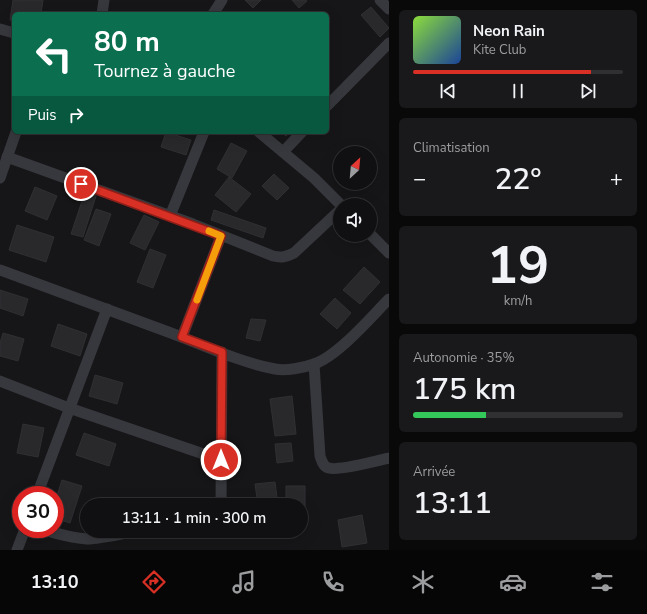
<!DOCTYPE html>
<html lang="fr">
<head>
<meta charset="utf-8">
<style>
  :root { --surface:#101012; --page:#19191b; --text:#f1f3f6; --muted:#9c9d9f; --line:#303032; --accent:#d93025 }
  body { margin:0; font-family:"Nunito Sans",sans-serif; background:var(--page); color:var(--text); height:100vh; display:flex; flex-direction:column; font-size:15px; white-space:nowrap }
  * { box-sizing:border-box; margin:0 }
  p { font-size:13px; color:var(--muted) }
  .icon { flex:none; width:22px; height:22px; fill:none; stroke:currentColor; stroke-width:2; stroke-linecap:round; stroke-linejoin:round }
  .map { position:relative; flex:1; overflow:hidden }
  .panel { display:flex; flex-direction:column; gap:10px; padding:10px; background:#09090a; width:258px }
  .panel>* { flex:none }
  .hud { position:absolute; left:12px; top:12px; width:317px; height:122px; border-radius:6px; box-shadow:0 4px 16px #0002,0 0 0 1px var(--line); background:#0b6e4f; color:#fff; overflow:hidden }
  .needle { width:26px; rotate:26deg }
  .buttons { position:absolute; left:333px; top:146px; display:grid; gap:8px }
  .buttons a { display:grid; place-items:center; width:44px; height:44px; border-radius:50%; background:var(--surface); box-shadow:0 4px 16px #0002,0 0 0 1px var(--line); font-size:20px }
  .speed { position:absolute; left:12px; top:486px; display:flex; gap:8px; font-size:20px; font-weight:700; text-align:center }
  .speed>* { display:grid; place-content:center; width:52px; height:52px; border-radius:50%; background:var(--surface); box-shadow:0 4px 16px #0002,0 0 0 1px var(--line); line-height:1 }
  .speed .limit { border:6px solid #d22; background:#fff; color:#111 }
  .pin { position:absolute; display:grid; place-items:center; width:34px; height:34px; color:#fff; margin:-17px; border:2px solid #fff; border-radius:50%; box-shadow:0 1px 4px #0007 }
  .me { position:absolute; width:44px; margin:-22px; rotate:0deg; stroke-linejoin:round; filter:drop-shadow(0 0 3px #0008) }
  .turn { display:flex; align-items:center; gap:14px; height:84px; padding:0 16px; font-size:18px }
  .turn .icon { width:52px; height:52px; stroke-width:2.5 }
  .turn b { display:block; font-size:28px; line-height:34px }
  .then { display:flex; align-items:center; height:38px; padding:0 16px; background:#0003; gap:8px; font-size:15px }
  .big { font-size:30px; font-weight:600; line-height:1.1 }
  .panel .widget { flex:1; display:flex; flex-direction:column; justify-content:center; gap:6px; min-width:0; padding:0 14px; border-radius:6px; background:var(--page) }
  .panel .dial { align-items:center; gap:0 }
  .dial b { font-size:52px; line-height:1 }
  .song { display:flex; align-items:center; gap:12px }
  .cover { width:48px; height:48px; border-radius:6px; background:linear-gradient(135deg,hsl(90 70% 55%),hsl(220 70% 35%)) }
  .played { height:4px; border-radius:2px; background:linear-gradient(90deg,var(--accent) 85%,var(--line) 85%) }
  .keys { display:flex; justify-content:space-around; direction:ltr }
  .heat { display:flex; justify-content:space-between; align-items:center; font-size:22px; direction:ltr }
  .charge { height:6px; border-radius:3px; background:linear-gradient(90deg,#34c759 35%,var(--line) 0) }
  .trip { position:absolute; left:80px; top:498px; width:228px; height:40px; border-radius:20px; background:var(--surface); box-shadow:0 4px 16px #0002,0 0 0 1px var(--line); font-weight:600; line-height:40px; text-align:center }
  .tabs { display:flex; height:64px; justify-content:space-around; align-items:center; background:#060607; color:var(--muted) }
  .tabs .icon { width:28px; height:28px }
  .tabs .current { color:var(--accent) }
  .tabs b { font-size:18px; color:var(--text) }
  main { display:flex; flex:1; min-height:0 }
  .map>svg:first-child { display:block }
  .building { fill:#29292c; stroke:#303034 }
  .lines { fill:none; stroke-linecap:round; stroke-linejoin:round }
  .minor { stroke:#37383d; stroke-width:11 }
  .route-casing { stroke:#8d1f18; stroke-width:10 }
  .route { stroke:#d93025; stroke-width:7 }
  .slow { stroke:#f59e0b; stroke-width:7 }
</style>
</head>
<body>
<main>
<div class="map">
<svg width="389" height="550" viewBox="0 0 389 550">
  <rect width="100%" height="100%" fill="#161618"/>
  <!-- building -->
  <g class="building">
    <path d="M13 0H43L41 14H14V21L10 20Z"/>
    <path d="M245 0H261L253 8Z"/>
    <path d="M292 0H305L307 1 299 8Z"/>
    <path d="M371 7 389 28 380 37 361 15Z"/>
    <path d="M166 132 191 140 186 155 161 147Z"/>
    <path d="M281 132H289L286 136Z"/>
    <path d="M231 143 247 151 232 178 217 169Z"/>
    <path d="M274 174 289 188 277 200 262 186Z"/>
    <path d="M229 177 251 194 236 212 215 195Z"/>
    <path d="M35 187 57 196 47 220 25 211Z"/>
    <path d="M85 192 96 196 83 237 71 234Z"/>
    <path d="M96 209 111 214 99 246 84 240Z"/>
    <path d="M214 210 266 228 263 238 211 220Z"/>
    <path d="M144 215 159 222 145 250 130 243Z"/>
    <path d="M17 225 54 237 46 262 9 250Z"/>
    <path d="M150 249 166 255 153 288 137 282Z"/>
    <path d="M364 267 380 282 360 304 343 290Z"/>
    <path d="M0 290 28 299 23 316 0 308Z"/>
    <path d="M335 298 351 313 337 329 320 314Z"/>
    <path d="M251 319 266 320 260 341 246 338Z"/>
    <path d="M58 324 87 334 80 356 51 346Z"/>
    <path d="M3 333 24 339 18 361 0 356V343Z"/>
    <path d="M95 375 123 383 117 404 89 396Z"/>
    <path d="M292 396 296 434 275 436 270 399Z"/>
    <path d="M23 424 44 428 38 457 17 453Z"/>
    <path d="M84 433 116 444 109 466 76 455Z"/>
    <path d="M291 443 293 461 277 463 275 444Z"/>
    <path d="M62 480 82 486 70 523 55 518V502Z"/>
    <path d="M275 482 278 505H258L255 484Z"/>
    <path d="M286 486H305V510H301V505H286Z"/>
    <path d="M362 515 367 543 342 547 338 520Z"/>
  </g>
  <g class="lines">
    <!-- minor -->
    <g class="minor">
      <path d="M380 0 389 9"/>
      <path d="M102 14 104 0"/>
      <path d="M213 14 222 0"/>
      <path d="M0 29 14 33"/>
      <path d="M327 106 389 43"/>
      <path d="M259 132 314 178 341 205"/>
      <path d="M283 152 302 132"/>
      <path d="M7 157 193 224 273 256C281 258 286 257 294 253L340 210"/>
      <path d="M0 178 16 132"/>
      <path d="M170 216 204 132"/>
      <path d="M370 234 389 253"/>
      <path d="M0 270C57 291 114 312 171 333 203 345 242 363 275 369 286 371 303 368 314 364 338 356 371 317 389 299"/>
      <path d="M182 337 221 236"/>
      <path d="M314 364 320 456C322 461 323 467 329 468 339 471 377 461 389 458"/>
      <path d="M0 381 69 408 221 460"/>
      <path d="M37 495 107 309"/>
      <path d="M221 505 222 352"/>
      <path d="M40 529C56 533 73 539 90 539 105 538 122 534 137 531"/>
      <path d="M17 550 25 529"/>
    </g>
  </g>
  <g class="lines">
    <!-- route casing -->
    <g class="route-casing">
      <path id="route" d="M81 184 221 236 182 337 222 352 221 460"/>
    </g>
    <!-- route -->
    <use href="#route" class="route"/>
    <!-- slow -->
    <path class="slow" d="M197 300 221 236 209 231"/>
  </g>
</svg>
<div class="buttons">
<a><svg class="needle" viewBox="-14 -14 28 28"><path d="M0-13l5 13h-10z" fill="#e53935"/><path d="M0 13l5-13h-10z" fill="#9c9d9f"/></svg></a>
<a><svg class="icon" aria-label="sound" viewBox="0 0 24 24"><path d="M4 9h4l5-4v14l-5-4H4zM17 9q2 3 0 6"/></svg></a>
</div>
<div class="speed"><div class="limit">30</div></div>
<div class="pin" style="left:81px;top:184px;background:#d93025"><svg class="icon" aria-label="arrive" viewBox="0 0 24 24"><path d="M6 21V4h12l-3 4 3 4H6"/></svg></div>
<svg class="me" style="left:221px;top:460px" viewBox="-20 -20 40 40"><circle r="17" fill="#d93025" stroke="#fff" stroke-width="3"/><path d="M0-11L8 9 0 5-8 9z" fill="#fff"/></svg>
<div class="trip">13:11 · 1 min · 300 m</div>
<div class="hud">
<div class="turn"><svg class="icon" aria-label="left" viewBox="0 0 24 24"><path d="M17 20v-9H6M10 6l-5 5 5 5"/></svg><div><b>80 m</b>Tournez à gauche</div></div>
<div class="then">Puis<svg class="icon" aria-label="right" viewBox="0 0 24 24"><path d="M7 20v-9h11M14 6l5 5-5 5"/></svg></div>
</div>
</div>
<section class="panel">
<div class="widget">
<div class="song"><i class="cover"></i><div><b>Neon Rain</b><p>Kite Club</p></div></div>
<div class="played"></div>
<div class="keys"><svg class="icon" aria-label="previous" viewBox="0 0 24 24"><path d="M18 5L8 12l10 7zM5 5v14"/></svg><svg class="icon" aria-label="pause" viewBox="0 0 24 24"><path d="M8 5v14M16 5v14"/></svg><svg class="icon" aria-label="next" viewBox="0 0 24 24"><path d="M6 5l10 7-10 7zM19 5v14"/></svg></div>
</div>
<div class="widget"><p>Climatisation</p>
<div class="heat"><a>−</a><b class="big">22°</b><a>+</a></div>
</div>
<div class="widget dial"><b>19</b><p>km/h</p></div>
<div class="widget"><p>Autonomie · 35%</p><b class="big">175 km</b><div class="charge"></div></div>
<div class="widget"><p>Arrivée</p><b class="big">13:11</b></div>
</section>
</main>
<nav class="tabs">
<b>13:10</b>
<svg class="icon current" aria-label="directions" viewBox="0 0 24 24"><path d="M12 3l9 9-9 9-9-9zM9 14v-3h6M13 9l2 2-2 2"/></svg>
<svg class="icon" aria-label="music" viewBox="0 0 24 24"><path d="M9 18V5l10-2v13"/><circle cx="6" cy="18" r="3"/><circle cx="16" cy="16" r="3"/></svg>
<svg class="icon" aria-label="phone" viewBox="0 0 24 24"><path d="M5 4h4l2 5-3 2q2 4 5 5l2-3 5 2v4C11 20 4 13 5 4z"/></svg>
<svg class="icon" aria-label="climate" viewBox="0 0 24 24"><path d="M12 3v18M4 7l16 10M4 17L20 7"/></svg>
<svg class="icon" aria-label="car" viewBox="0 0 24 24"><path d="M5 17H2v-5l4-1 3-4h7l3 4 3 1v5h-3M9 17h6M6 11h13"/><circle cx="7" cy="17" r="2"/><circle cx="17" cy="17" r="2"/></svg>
<svg class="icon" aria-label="filters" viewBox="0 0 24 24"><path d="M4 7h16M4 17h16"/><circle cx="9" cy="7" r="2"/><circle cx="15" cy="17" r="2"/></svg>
</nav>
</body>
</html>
